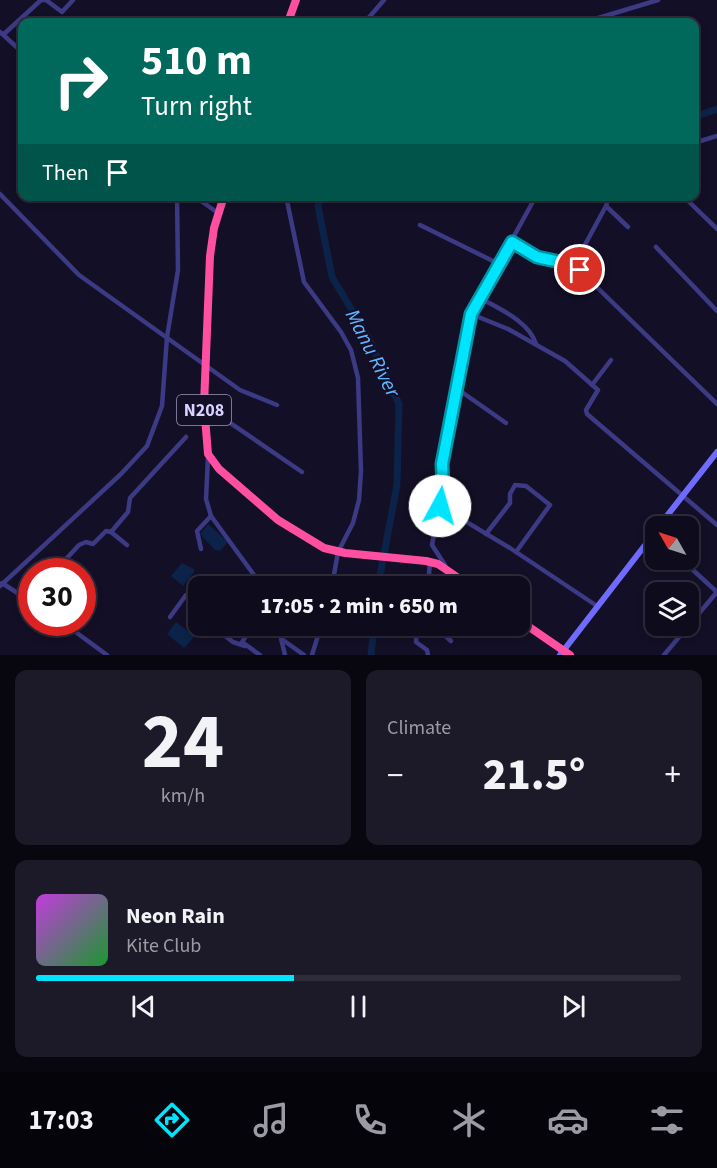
<!DOCTYPE html>
<html lang="en">
<head>
<meta charset="utf-8">
<style>
  :root { --surface:#0e0b1c; --page:#1c1929; --text:#f1f3f6; --muted:#9b9ba3; --line:#2e2b3b; --accent:#00e5ff }
  body { margin:0; font-family:"Source Sans 3",sans-serif; background:var(--page); color:var(--text); height:100vh; display:flex; flex-direction:column; font-size:22px; white-space:nowrap }
  * { box-sizing:border-box; margin:0 }
  p { font-size:20px; color:var(--muted) }
  .icon { flex:none; width:33px; height:33px; fill:none; stroke:currentColor; stroke-width:2; stroke-linecap:round; stroke-linejoin:round }
  .map { position:relative; height:655px; overflow:hidden }
  .sheet { display:flex; flex-direction:column; gap:15px; padding:15px; background:#08060f; flex:1 }
  .sheet>* { flex:none }
  .guide { position:absolute; left:18px; top:18px; width:681px; height:183px; border-radius:12px; box-shadow:0 3px 9px #0003,0 0 0 2px var(--line); background:#00695c; color:#fff; overflow:hidden }
  .needle { width:39px; rotate:309deg }
  .fabs { position:absolute; left:645px; top:516px; display:grid; gap:12px }
  .fabs a { display:grid; place-items:center; width:54px; height:54px; border-radius:12px; background:var(--surface); box-shadow:0 3px 9px #0003,0 0 0 2px var(--line); font-size:30px }
  .speed { position:absolute; left:18px; top:558px; display:flex; gap:12px; font-size:30px; font-weight:700; text-align:center }
  .speed>* { display:grid; place-content:center; width:78px; height:78px; border-radius:50%; background:var(--surface); box-shadow:0 3px 9px #0003,0 0 0 2px var(--line); line-height:1 }
  .speed .limit { border:9px solid #d22; background:#fff; color:#111 }
  .pin { position:absolute; display:grid; place-items:center; width:51px; height:51px; color:#fff; margin:-26px; border:3px solid #fff; border-radius:50%; box-shadow:0 2px 6px #0007 }
  .me { position:absolute; width:66px; margin:-33px; rotate:6deg; stroke-linejoin:round; filter:drop-shadow(0 0 4px #0008) }
  .turn { display:flex; align-items:center; gap:21px; height:126px; padding:0 24px; font-size:27px }
  .turn .icon { width:78px; height:78px; stroke-width:2.5 }
  .turn b { display:block; font-size:42px; line-height:51px }
  .then { display:flex; align-items:center; height:57px; padding:0 24px; background:#0003; gap:12px; font-size:22px }
  .big { font-size:45px; font-weight:800; line-height:1.1 }
  .sheet .tile { flex:1; display:flex; flex-direction:column; justify-content:center; gap:9px; min-width:0; padding:0 21px; border-radius:12px; background:var(--page) }
  .sheet .dial { align-items:center; gap:0 }
  .dial b { font-size:78px; line-height:1 }
  .song { display:flex; align-items:center; gap:18px }
  .cover { width:72px; height:72px; border-radius:9px; background:linear-gradient(135deg,hsl(290 70% 55%),hsl(130 70% 35%)) }
  .played { height:6px; border-radius:3px; background:linear-gradient(90deg,var(--accent) 40%,var(--line) 40%) }
  .keys { display:flex; justify-content:space-around; direction:ltr }
  .heat { display:flex; justify-content:space-between; align-items:center; font-size:33px; direction:ltr }
  .sheet .tiles { flex:1; display:grid; gap:15px; grid-template-columns:1fr 1fr }
  .tile:last-child { grid-column:span 2 }
  .trip { position:absolute; left:188px; top:576px; width:342px; height:60px; border-radius:12px; background:var(--surface); box-shadow:0 3px 9px #0003,0 0 0 2px var(--line); font-weight:800; line-height:60px; text-align:center }
  .tab-bar { display:flex; height:96px; justify-content:space-around; align-items:center; background:#06040b; color:var(--muted) }
  .tab-bar .icon { width:42px; height:42px }
  .tab-bar .selected { color:var(--accent) }
  .tab-bar b { font-size:27px; color:var(--text) }
  .map>svg:first-child { display:block }
  .water { fill:#0c2248 }
  .lines { fill:none; stroke-linecap:round; stroke-linejoin:round }
  .river { stroke:#0c2248; stroke-width:7 }
  .street { stroke:#3d3a85; stroke-width:4.5 }
  .secondary { stroke:#6f6bff; stroke-width:6 }
  .highway { stroke:#ff4fa3; stroke-width:8 }
  .route-casing { stroke:#0095a6; stroke-width:15 }
  .route { stroke:#00e5ff; stroke-width:10 }
  .labels { text-anchor:middle; stroke-width:4.5; stroke-linejoin:round; paint-order:stroke }
  .shield { fill:#130f26; stroke:#9e99be; stroke-width:1.5 }
  .shield-label { font-size:18px; font-weight:bold; fill:#d9d4ff }
  .water-label { font-size:21px; font-style:italic; fill:#62b6ff; stroke:#130f26 }
</style>
</head>
<body>
<div class="map">
<svg width="717" height="655" viewBox="0 0 717 655">
  <rect width="100%" height="100%" fill="#130f26"/>
  <!-- water -->
  <g class="water">
    <path d="M208 524 228 542 220 551 215 550 200 534Z"/>
    <path d="M182 563 194 569V572L183 586 171 576Z"/>
    <path d="M176 622 195 636 184 648 167 634Z"/>
  </g>
  <g class="lines">
    <!-- river -->
    <g class="river">
      <path d="M694 117 717 109"/>
      <path d="M321 196 318 206 332 277 368 337 399 404 397 485 378 586"/>
      <path d="M371 655 374 626"/>
    </g>
    <!-- street -->
    <g class="street">
      <path d="M365 22 384 0"/>
      <path d="M585 22 658 0"/>
      <path d="M0 32 22 52"/>
      <path d="M4 34 41 0H46L62 12 73 0"/>
      <path d="M694 143 717 136"/>
      <path d="M0 194 79 275 240 390 277 405"/>
      <path d="M194 196 218 213"/>
      <path d="M286 196 304 282 341 332 351 350 358 378 361 471 359 500 353 523 338 552 332 586"/>
      <path d="M604 196 608 200 606 206 574 265 717 404"/>
      <path d="M683 196 717 229"/>
      <path d="M606 206 628 227"/>
      <path d="M420 225 499 264"/>
      <path d="M511 242 537 257 574 265"/>
      <path d="M656 247 717 311"/>
      <path d="M480 298C499 309 529 321 536 344"/>
      <path d="M471 314 508 329 565 361 598 390 586 410 587 414 717 525"/>
      <path d="M592 385 611 360"/>
      <path d="M456 388 506 423"/>
      <path d="M204 405 302 472"/>
      <path d="M208 457 206 499 211 516 262 586"/>
      <path d="M440 506 510 548 597 606"/>
      <path d="M111 532 128 512 130 498 186 437"/>
      <path d="M486 534 510 503V494L515 485 526 486 550 505 516 552"/>
      <path d="M201 549 197 531 211 516"/>
      <path d="M445 565 432 545 443 488 442 464 471 314 536 196"/>
      <path d="M54 572 79 545 86 542 93 544 106 531 111 532 127 545"/>
      <path d="M2 583 19 594 32 586"/>
      <path d="M0 586 121 474 147 446 162 406 167 337 178 270 177 196"/>
      <path d="M428 586 430 562"/>
      <path d="M170 617 186 595 198 602"/>
      <path d="M62 622 107 655"/>
      <path d="M212 626 233 642 245 646"/>
      <path d="M253 626 242 642 260 655"/>
      <path d="M278 626 285 655"/>
      <path d="M417 626 416 642 427 650 428 655"/>
      <path d="M435 626 451 641"/>
      <path d="M283 640 304 655"/>
      <path d="M312 655 321 626"/>
      <path d="M664 655 717 592 682 560"/>
    </g>
    <!-- secondary -->
    <g class="secondary">
      <path d="M659 526 717 452"/>
      <path d="M560 655 656 531"/>
    </g>
    <!-- highway -->
    <g class="highway">
      <path d="M288 22 296 0"/>
      <path d="M224 196 214 228 210 256 204 405 208 454 219 469 278 520 324 548 345 553 426 561 438 564 470 586"/>
      <path d="M519 620 570 655"/>
    </g>
  </g>
  <g class="lines">
    <!-- route casing -->
    <g class="route-casing">
      <path id="route" d="M440 506 443 488 442 464 471 314 512 242 537 257 574 265 580 270"/>
    </g>
    <!-- route -->
    <use href="#route" class="route"/>
  </g>
  <g class="labels">
    <!-- shield labels -->
    <rect class="shield" x="177" y="395" width="54" height="30" rx="4.5"/>
    <g class="shield-label">
      <text x="204" y="416">N208</text>
    </g>
    <!-- water labels -->
    <g class="water-label">
      <text transform="translate(373 353) rotate(63)" y="7">Manu River</text>
    </g>
  </g>
</svg>
<div class="fabs">
<a><svg class="needle" viewBox="-14 -14 28 28"><path d="M0-13l5 13h-10z" fill="#e53935"/><path d="M0 13l5-13h-10z" fill="#9b9ba3"/></svg></a>
<a><svg class="icon" aria-label="layers" viewBox="0 0 24 24"><path d="M12 4l9 5-9 5-9-5zM3 14l9 5 9-5"/></svg></a>
</div>
<div class="speed"><div class="limit">30</div></div>
<div class="pin" style="left:580px;top:270px;background:#d93025"><svg class="icon" aria-label="arrive" viewBox="0 0 24 24"><path d="M6 21V4h12l-3 4 3 4H6"/></svg></div>
<svg class="me" style="left:440px;top:506px" viewBox="-20 -20 40 40"><circle r="19" fill="#fff"/><path d="M0-13L10 11 0 6-10 11z" fill="#00e5ff"/></svg>
<div class="trip">17:05 · 2 min · 650 m</div>
<div class="guide">
<div class="turn"><svg class="icon" aria-label="right" viewBox="0 0 24 24"><path d="M7 20v-9h11M14 6l5 5-5 5"/></svg><div><b>510 m</b>Turn right</div></div>
<div class="then">Then<svg class="icon" aria-label="arrive" viewBox="0 0 24 24"><path d="M6 21V4h12l-3 4 3 4H6"/></svg></div>
</div>
</div>
<section class="sheet">
<div class="tiles">
<div class="tile dial"><b>24</b><p>km/h</p></div>
<div class="tile"><p>Climate</p>
<div class="heat"><a>−</a><b class="big">21.5°</b><a>+</a></div>
</div>
<div class="tile">
<div class="song"><i class="cover"></i><div><b>Neon Rain</b><p>Kite Club</p></div></div>
<div class="played"></div>
<div class="keys"><svg class="icon" aria-label="previous" viewBox="0 0 24 24"><path d="M18 5L8 12l10 7zM5 5v14"/></svg><svg class="icon" aria-label="pause" viewBox="0 0 24 24"><path d="M8 5v14M16 5v14"/></svg><svg class="icon" aria-label="next" viewBox="0 0 24 24"><path d="M6 5l10 7-10 7zM19 5v14"/></svg></div>
</div>
</div>
</section>
<nav class="tab-bar">
<b>17:03</b>
<svg class="icon selected" aria-label="directions" viewBox="0 0 24 24"><path d="M12 3l9 9-9 9-9-9zM9 14v-3h6M13 9l2 2-2 2"/></svg>
<svg class="icon" aria-label="music" viewBox="0 0 24 24"><path d="M9 18V5l10-2v13"/><circle cx="6" cy="18" r="3"/><circle cx="16" cy="16" r="3"/></svg>
<svg class="icon" aria-label="phone" viewBox="0 0 24 24"><path d="M5 4h4l2 5-3 2q2 4 5 5l2-3 5 2v4C11 20 4 13 5 4z"/></svg>
<svg class="icon" aria-label="climate" viewBox="0 0 24 24"><path d="M12 3v18M4 7l16 10M4 17L20 7"/></svg>
<svg class="icon" aria-label="car" viewBox="0 0 24 24"><path d="M5 17H2v-5l4-1 3-4h7l3 4 3 1v5h-3M9 17h6M6 11h13"/><circle cx="7" cy="17" r="2"/><circle cx="17" cy="17" r="2"/></svg>
<svg class="icon" aria-label="filters" viewBox="0 0 24 24"><path d="M4 7h16M4 17h16"/><circle cx="9" cy="7" r="2"/><circle cx="15" cy="17" r="2"/></svg>
</nav>
</body>
</html>
